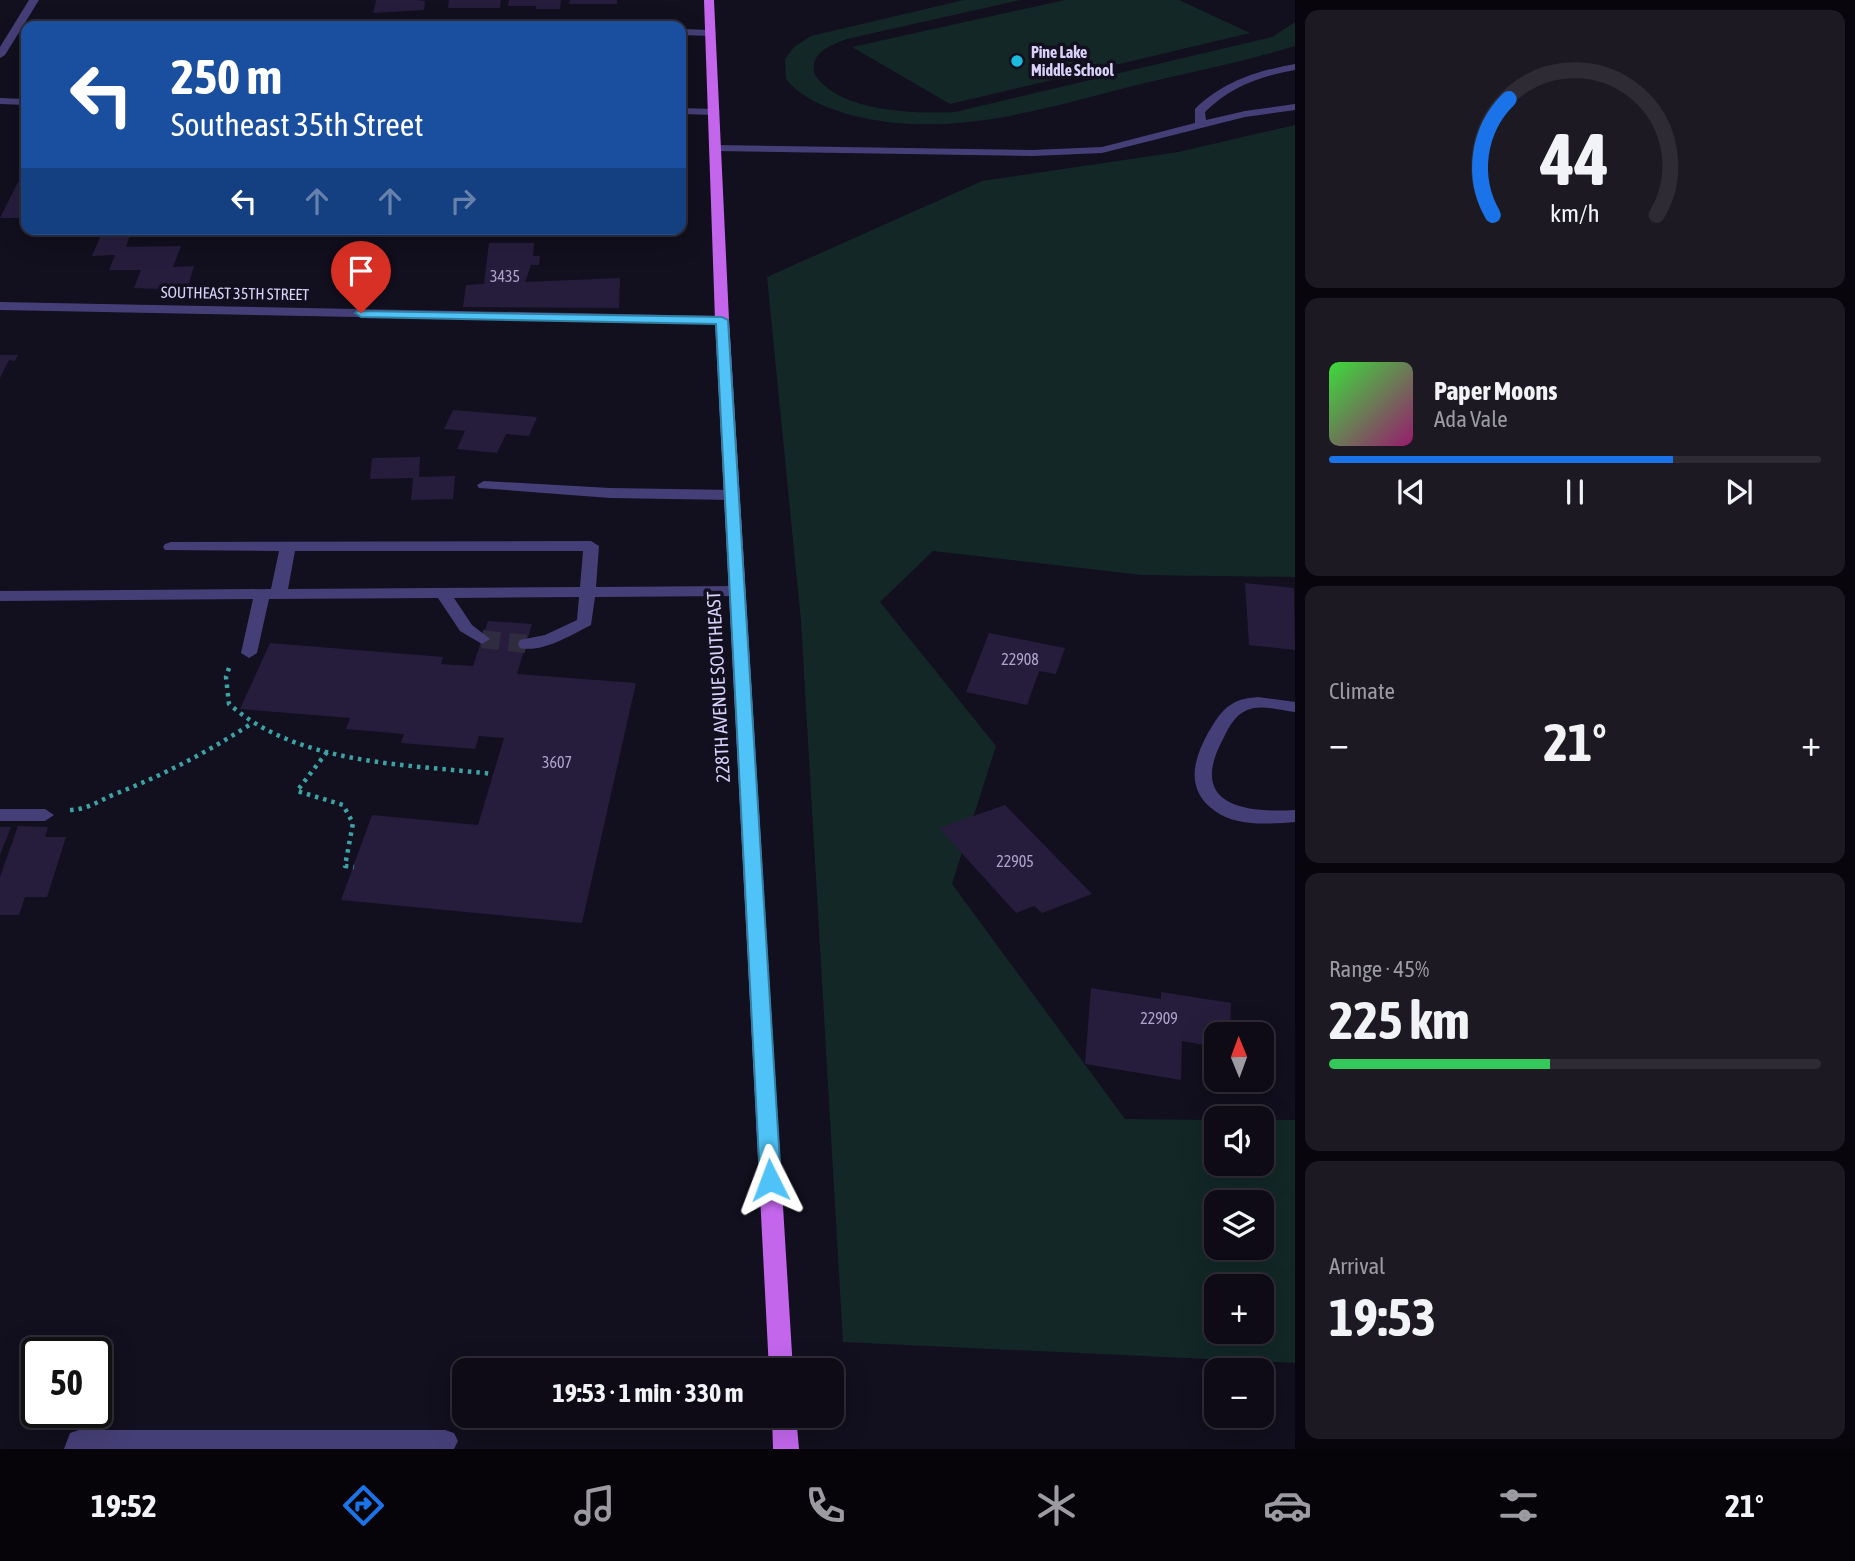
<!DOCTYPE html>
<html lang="en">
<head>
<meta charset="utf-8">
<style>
  :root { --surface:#0e0b16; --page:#1c1923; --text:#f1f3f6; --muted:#9b9ba1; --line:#2e2b35; --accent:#1a73e8 }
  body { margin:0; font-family:"Asap Condensed",sans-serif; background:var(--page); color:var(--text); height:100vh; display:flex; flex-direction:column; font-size:26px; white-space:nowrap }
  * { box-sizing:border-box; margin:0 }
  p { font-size:23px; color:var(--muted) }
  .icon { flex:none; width:38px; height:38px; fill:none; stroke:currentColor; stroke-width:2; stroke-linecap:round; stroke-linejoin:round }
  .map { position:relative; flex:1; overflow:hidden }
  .details { display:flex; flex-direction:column; gap:10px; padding:10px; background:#08060c; width:560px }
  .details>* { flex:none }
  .top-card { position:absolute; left:21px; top:21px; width:665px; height:214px; border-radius:14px; box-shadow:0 7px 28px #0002,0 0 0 2px var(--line); background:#1a4fa0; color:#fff; overflow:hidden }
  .needle { width:46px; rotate:359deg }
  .buttons { position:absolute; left:1204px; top:1022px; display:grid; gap:14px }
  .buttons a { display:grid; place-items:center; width:70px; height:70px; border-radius:14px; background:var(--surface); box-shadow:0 7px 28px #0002,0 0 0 2px var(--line); font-size:35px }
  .speed { position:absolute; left:21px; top:1337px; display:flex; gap:14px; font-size:35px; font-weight:700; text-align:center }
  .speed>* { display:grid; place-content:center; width:91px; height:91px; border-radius:50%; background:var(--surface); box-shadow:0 7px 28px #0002,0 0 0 2px var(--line); line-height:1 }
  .speed .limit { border:4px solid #111; border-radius:10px; background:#fff; color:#111 }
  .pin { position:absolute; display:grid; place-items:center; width:60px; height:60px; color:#fff; margin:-72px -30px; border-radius:50% 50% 50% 0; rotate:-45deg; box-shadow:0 0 7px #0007 }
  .pin .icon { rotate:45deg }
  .me { position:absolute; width:77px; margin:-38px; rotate:357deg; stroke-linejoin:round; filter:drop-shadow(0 0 5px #0008) }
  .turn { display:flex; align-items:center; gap:24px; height:147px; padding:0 35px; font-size:32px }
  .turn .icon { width:91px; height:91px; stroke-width:2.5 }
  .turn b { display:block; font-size:49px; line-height:60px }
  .lanes { display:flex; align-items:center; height:66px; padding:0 35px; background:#0003; justify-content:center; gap:35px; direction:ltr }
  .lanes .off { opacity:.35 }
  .big { font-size:52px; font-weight:700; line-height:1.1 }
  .details .widget { flex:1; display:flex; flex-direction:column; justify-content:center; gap:10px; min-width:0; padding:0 24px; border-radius:14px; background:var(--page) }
  .details .dial { align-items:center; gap:0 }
  .dial svg { height:182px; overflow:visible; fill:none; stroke:var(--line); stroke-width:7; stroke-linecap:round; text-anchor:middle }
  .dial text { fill:var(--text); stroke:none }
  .song { display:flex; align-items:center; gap:21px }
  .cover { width:84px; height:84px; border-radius:10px; background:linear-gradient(135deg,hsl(120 70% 55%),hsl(320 70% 35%)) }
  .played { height:7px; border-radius:4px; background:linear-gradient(90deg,var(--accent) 70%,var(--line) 70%) }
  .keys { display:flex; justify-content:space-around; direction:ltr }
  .heat { display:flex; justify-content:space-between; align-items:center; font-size:38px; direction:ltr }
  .charge { height:10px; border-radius:5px; background:linear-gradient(90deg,#34c759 45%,var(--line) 0) }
  .trip { position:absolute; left:452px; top:1358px; width:392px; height:70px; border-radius:14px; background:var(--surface); box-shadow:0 7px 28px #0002,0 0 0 2px var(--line); font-weight:700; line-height:70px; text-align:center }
  .tabs { display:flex; height:112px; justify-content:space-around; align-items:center; background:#060409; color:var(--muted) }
  .tabs .icon { width:49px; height:49px }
  .tabs .current { color:var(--accent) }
  .tabs b { font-size:32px; color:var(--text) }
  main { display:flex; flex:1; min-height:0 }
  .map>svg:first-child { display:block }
  .green { fill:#132727; fill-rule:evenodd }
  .building { fill:#261d3d }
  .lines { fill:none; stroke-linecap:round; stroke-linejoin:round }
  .minor-tunnel { stroke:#302c3f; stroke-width:18; stroke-dasharray:18 9; stroke-linecap:butt }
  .path { stroke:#3ca2a3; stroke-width:4.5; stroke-dasharray:3.5 5; stroke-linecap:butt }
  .minor { fill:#453f77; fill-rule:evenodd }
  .major { fill:#c366ec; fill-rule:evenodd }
  .route { fill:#4fc3f7; stroke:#337fa1; stroke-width:2 }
  .poi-dot { fill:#1bbbdc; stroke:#120f1e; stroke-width:2.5 }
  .labels { text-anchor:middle; stroke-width:7; stroke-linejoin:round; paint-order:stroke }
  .far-poi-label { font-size:16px; font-weight:bold; fill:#d9d1f9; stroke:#120f1e; text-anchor:start }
  .number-label { font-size:16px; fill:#aca4ca }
  .far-street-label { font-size:16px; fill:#d9d1f9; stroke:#120f1e }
  .street-label { font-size:19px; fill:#d9d1f9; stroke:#120f1e }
</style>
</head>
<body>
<main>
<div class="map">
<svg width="1295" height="1449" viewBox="0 0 1295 1449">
  <rect width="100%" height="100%" fill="#120f1e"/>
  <!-- green -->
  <g class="green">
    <path d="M964 0H1020L847 39C830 45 808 54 815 75 839 112 915 114 955 112L1272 37 1295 22V46C1246 61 1195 71 1145 83 1047 107 951 141 851 115 827 108 802 99 786 79L785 59 794 47 811 36Z"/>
    <path d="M1065 0H1179L1250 33 950 104 852 47Z"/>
    <path d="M1295 125V577L1142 575 933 551 880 602 996 746 952 884 1125 1119 1216 1120V1164H1262V1120H1295V1363L843 1342 801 621 767 277 982 181 1178 152ZM1216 1202H1262V1248H1216ZM1216 1286H1262V1332H1216Z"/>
  </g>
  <!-- building -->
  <g class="building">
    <path d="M376 0H416L425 1 424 10 373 13Z"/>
    <path d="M449 0H501L500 8H448Z"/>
    <path d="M509 0H561L560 9H536V6H508Z"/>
    <path d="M570 0H617V4H569Z"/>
    <path d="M18 182H26V218H0Z"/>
    <path d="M101 235H130L126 247 181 246 173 267 194 266 187 290 134 288 141 270H109L115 255 92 256Z"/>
    <path d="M489 243H534L533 256H540L539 265H531L525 282 620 278 619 308 463 307 466 285 484 284Z"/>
    <path d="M0 355H18L15 361 9 360 0 378Z"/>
    <path d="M453 410 537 417 529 436 506 434 497 453 457 449 465 431 444 429Z"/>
    <path d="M420 457 419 477 455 476 453 499 411 500 413 478 370 479 372 458Z"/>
    <path d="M1245 583 1294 588 1295 650 1249 645Z"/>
    <path d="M488 621 532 624 517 674 636 683 582 923 341 900 372 815 478 825 504 738 479 736 475 749 401 743 404 734 346 729 350 718 240 709 270 643 443 657 441 664 473 666Z"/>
    <path d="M989 633 1065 648 1056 674 1039 671 1027 705 966 692Z"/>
    <path d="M1005 805 1092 894 1042 913 1034 906 1016 913 939 828Z"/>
    <path d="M18 826 48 827 45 837H66L47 897H25L19 915H0V877Z"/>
    <path d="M0 827H11L0 855Z"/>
    <path d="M1091 988 1161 999V992L1231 1003 1230 1034H1216V1047L1182 1041 1181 1080 1085 1064Z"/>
  </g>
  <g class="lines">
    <!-- minor-tunnel -->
    <path class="minor-tunnel" d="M482 639 526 644"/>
    <!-- path -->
    <g class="path">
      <path d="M229 668 226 677 229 704C298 765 406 764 493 774"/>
      <path d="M327 752 297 791 343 805 353 823 345 866 354 867"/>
      <path d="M70 810C89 809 98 801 115 794 164 775 207 752 251 724"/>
    </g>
    <!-- minor -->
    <g class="minor">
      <path d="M29 0H39L5 55 0 58V47Z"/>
      <path d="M681 29 711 30 716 33 711 36 681 35Z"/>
      <path d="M1295 64V70C1260 76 1230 87 1205 112L1206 120 1245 111 1295 104V110L1245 117 1102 153 1033 156 715 151 709 148 715 145 1033 150 1102 147 1195 123V109C1224 81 1257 71 1295 64Z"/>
      <path d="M0 98 26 99V105L0 104Z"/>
      <path d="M681 108 714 109 720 112 714 115 681 114Z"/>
      <path d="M0 302 722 316 729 320 722 324 0 310Z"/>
      <path d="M484 481 610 488 732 490 740 495 732 500 610 498 479 488 477 485Z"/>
      <path d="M591 541 599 546 596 587 737 586 745 591 737 596 595 597 591 625C571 635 543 653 520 648L518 644 520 640 545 635 577 620 579 597 454 598 472 625 490 639 482 644 460 631 438 598 269 599 257 653 249 658 241 653 253 599 0 601V591L271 589 279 551 165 550 163 547 165 544 171 542ZM295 551H583L580 587 288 589Z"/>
      <path d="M1258 697 1295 702V712C1280 710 1261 704 1247 710 1233 716 1227 731 1221 743 1189 807 1248 813 1295 810V822C1269 824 1237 827 1215 811 1185 790 1193 760 1208 733 1214 723 1221 710 1232 704 1239 699 1249 698 1258 697Z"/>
      <path d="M0 809H45L54 815 45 821H0Z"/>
      <path d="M79 1430H445L454 1433 458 1441 454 1449H64L70 1433Z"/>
    </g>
    <!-- major -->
    <g class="major">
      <path d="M704 0H714L729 320 793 1370H769L715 320Z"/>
      <path d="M772 1416H796L799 1449H773Z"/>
    </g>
  </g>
  <!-- route -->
  <path class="route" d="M357 311 722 317 728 320 781 1180 778 1186H763L760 1180 716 324 361 317 355 313Z"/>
  <!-- markers -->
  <circle class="poi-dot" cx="1017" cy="61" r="7"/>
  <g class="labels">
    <!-- far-poi labels -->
    <g class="far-poi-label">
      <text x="1031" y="58">Pine Lake<tspan x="1031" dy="18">Middle School</tspan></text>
    </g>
    <!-- number labels -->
    <g class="number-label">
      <text x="505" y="282">3435</text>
      <text x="1020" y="665">22908</text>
      <text x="557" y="768">3607</text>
      <text x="1015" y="867">22905</text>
      <text x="1159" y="1024">22909</text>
    </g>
    <!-- far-street labels -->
    <g class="far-street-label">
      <text transform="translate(235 293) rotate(1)" y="6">SOUTHEAST 35TH STREET</text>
    </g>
    <!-- street labels -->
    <g class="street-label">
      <text transform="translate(718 687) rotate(-93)" y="7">228TH AVENUE SOUTHEAST</text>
    </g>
  </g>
</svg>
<div class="buttons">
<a><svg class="needle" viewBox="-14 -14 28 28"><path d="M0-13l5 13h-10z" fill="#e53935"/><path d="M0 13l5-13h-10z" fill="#9b9ba1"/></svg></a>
<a><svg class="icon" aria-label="sound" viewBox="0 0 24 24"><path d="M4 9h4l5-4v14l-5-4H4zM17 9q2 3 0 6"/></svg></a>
<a><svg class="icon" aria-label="layers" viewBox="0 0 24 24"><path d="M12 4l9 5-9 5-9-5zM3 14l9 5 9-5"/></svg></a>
<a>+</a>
<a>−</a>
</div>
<div class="speed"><div class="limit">50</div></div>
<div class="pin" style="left:361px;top:313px;background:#d93025"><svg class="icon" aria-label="arrive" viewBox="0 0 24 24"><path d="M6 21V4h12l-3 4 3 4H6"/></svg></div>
<svg class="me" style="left:770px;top:1180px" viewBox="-20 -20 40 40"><path d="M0-17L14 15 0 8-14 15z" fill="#4fc3f7" stroke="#fff" stroke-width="4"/></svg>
<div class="trip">19:53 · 1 min · 330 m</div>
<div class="top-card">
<div class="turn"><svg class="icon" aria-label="left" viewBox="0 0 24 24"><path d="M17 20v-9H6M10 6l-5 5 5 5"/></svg><div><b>250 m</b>Southeast 35th Street</div></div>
<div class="lanes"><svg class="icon" aria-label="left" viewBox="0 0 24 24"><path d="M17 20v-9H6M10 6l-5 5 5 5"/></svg><svg class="icon off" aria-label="ahead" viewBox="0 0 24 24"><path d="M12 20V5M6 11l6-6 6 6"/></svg><svg class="icon off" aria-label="ahead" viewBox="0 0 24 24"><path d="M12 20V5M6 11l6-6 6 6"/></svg><svg class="icon off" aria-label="right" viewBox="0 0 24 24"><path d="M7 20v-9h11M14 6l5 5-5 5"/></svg></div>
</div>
</div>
<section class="details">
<div class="widget dial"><svg viewBox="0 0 100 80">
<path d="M14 69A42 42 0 1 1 86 69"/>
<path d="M14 69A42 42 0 0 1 21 18" stroke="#1a73e8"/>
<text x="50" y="56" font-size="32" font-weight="700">44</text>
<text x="50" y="72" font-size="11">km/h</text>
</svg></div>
<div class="widget">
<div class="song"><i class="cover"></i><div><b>Paper Moons</b><p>Ada Vale</p></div></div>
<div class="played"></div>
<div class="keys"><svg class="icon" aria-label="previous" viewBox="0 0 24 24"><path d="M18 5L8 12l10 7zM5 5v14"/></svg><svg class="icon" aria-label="pause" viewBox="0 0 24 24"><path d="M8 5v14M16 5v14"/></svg><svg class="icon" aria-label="next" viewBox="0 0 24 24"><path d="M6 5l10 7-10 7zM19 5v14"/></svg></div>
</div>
<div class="widget"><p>Climate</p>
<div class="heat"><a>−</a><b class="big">21°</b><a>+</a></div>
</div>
<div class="widget"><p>Range · 45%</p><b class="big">225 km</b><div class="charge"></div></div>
<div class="widget"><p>Arrival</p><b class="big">19:53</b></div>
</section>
</main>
<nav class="tabs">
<b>19:52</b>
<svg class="icon current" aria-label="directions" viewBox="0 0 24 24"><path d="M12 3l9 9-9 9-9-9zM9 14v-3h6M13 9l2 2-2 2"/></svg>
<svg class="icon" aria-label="music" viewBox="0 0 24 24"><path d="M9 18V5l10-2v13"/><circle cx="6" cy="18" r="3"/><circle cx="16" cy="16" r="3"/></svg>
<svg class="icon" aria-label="phone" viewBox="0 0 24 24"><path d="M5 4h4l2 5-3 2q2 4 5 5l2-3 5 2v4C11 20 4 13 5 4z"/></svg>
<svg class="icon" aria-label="climate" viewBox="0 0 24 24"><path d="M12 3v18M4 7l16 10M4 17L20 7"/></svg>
<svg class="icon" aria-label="car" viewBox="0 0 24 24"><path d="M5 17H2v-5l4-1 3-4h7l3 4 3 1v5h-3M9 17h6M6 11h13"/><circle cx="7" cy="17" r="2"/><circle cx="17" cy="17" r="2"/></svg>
<svg class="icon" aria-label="filters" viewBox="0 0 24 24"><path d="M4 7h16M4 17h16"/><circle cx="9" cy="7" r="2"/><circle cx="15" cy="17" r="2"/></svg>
<b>21°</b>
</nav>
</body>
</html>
